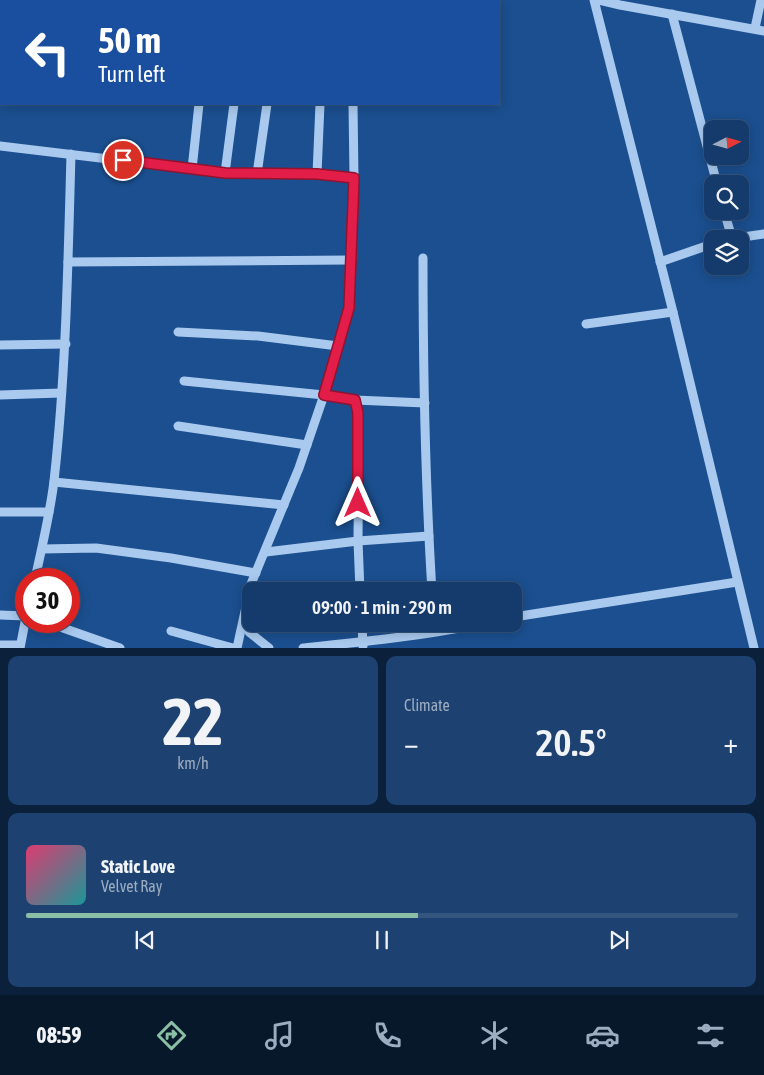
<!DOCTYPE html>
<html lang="en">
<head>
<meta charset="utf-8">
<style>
  :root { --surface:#143b6b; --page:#1d4271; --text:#f1f3f6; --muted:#9dadc1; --line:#33557e; --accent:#8abfa5 }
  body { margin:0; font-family:"Asap Condensed",sans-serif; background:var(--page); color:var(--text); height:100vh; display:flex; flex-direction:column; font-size:19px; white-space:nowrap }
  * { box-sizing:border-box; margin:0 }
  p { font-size:16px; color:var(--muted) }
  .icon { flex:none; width:28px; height:28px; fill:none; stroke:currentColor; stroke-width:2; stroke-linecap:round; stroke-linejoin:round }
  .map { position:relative; height:648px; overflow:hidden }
  .panel { display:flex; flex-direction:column; gap:8px; padding:8px; background:#0b203b; flex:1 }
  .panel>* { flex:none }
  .banner { position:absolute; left:0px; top:0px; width:500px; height:105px; box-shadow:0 2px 12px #0003,0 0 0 1px var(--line); background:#1a4fa0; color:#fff; overflow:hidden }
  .needle { width:32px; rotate:84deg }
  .controls { position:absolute; left:704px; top:120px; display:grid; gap:10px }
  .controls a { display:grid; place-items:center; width:45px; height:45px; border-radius:10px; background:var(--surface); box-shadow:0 2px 12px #0003,0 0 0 1px var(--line); font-size:25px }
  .speed { position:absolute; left:15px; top:568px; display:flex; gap:10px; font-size:25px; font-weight:700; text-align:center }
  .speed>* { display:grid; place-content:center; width:65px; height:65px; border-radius:50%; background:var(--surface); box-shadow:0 2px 12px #0003,0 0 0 1px var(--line); line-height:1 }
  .speed .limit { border:8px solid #d22; background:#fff; color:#111 }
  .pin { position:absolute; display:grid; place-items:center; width:42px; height:42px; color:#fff; margin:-21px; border:2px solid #fff; border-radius:50%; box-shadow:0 1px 5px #0007 }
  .me { position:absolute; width:55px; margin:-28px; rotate:0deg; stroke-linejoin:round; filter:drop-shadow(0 0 4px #0008) }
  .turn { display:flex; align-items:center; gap:18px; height:105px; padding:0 15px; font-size:22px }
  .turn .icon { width:65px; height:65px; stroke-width:2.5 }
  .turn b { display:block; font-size:35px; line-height:42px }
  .big { font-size:38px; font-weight:600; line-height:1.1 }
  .panel .widget { flex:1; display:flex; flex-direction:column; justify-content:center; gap:8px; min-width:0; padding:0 18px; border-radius:10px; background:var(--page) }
  .panel .dial { align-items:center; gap:0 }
  .dial b { font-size:65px; line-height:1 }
  .song { display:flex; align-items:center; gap:15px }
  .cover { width:60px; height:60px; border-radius:8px; background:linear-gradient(135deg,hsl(340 70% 55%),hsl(180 70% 35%)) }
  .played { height:5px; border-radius:2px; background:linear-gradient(90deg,var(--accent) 55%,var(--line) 55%) }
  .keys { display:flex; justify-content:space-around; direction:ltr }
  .heat { display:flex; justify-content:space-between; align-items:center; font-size:28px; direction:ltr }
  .panel .tiles { flex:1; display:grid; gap:8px; grid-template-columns:1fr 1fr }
  .widget:last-child { grid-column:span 2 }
  .trip { position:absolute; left:242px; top:582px; width:280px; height:50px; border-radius:10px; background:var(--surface); box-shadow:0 2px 12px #0003,0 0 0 1px var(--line); font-weight:600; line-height:50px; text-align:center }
  .tabs { display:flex; height:80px; justify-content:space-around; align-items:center; background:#08182b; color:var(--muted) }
  .tabs .icon { width:35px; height:35px }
  .tabs .current { color:var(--accent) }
  .tabs b { font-size:22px; color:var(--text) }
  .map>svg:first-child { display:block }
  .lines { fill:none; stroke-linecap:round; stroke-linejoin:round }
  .minor { stroke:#a9c9ee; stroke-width:9 }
  .route-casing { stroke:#92132f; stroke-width:12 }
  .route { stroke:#e11d48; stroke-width:9 }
</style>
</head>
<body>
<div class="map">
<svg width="764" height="648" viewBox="0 0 764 648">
  <rect width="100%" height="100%" fill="#1b4f8f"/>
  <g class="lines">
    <!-- minor -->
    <g class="minor">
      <path d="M52 0 57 1"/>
      <path d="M80 0V1"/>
      <path d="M320 0V1"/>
      <path d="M353 0V1"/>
      <path d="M594 0 673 312 754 648"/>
      <path d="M599 0 620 5 764 31"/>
      <path d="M209 1V0"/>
      <path d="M250 1V0"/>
      <path d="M672 14 717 184"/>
      <path d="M755 28 761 0"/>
      <path d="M0 88H1"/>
      <path d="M0 146 225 173 317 174 354 178"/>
      <path d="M192 169 199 104"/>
      <path d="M225 173 234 104"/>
      <path d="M257 174 267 104"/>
      <path d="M317 174 320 104"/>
      <path d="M724 211 732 238"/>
      <path d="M729 239 764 234"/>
      <path d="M423 258C423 369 425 480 432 591"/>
      <path d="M68 262 351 260"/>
      <path d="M660 262 712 244"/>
      <path d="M586 324 673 312"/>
      <path d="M178 332 258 336 338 346"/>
      <path d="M0 345 66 344"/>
      <path d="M184 381 324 395 355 400 359 413 358 541 360 591"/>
      <path d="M0 395 61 393"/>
      <path d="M355 400 425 403"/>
      <path d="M178 426 307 445"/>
      <path d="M54 482 284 505"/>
      <path d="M0 512H49"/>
      <path d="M42 549 96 548 171 558 256 573"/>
      <path d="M266 552 358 541 429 536"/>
      <path d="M35 579C42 547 50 514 54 481 66 373 68 263 71 154"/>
      <path d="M0 615 26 616"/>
      <path d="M245 616 249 632 269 648"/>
      <path d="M514 617 737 582"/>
      <path d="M43 621 120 648"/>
      <path d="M362 624 363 646"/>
      <path d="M171 631 233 648"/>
      <path d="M0 645H20"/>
      <path d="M20 648 26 617"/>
      <path d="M237 648 251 584 299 468 324 395 349 308 354 178 353 104"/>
      <path d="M303 648C362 642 422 636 480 624"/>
    </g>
  </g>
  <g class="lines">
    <!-- route casing -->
    <g class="route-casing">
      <path id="route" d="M123 160 225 173 317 174 354 178 349 308 324 395 355 400 358 413V503"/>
    </g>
    <!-- route -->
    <use href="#route" class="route"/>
  </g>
</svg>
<div class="controls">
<a><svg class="needle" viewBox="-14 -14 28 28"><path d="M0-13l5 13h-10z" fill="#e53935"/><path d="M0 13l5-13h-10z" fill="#9dadc1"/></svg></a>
<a><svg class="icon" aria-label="search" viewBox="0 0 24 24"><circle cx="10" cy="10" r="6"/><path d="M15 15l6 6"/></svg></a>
<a><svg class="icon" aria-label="layers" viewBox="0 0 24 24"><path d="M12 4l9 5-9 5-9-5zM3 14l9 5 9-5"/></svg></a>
</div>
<div class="speed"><div class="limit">30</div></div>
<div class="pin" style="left:123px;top:160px;background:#d93025"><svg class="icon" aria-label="arrive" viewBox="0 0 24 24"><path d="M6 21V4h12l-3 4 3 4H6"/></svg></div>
<svg class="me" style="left:358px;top:503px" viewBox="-20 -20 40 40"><path d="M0-17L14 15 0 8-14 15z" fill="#e11d48" stroke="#fff" stroke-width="4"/></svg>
<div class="trip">09:00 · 1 min · 290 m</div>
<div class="banner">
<div class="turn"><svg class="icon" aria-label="left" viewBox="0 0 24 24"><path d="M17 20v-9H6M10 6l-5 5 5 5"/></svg><div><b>50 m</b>Turn left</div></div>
</div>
</div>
<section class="panel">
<div class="tiles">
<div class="widget dial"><b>22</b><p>km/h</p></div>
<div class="widget"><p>Climate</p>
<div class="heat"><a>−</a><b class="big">20.5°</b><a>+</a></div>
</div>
<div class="widget">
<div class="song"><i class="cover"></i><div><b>Static Love</b><p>Velvet Ray</p></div></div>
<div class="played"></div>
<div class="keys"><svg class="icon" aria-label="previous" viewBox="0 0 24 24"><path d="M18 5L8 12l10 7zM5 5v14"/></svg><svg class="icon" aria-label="pause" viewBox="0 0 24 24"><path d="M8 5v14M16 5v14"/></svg><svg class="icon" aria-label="next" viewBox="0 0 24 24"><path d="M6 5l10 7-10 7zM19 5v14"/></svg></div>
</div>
</div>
</section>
<nav class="tabs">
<b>08:59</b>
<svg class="icon current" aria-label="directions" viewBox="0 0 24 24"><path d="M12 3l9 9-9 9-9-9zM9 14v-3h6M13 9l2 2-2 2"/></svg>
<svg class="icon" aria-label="music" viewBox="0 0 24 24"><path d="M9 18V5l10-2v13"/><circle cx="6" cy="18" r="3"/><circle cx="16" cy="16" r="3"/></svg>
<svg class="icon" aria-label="phone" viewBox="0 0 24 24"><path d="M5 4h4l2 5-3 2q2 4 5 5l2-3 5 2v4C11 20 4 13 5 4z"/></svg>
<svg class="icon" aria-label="climate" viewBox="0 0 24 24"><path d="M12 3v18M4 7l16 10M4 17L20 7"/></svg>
<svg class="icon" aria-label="car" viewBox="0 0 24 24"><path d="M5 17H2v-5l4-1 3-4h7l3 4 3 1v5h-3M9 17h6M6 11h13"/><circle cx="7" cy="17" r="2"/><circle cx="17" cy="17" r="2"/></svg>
<svg class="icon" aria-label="filters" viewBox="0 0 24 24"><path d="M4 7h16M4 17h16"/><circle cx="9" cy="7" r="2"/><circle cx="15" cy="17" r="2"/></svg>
</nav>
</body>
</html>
